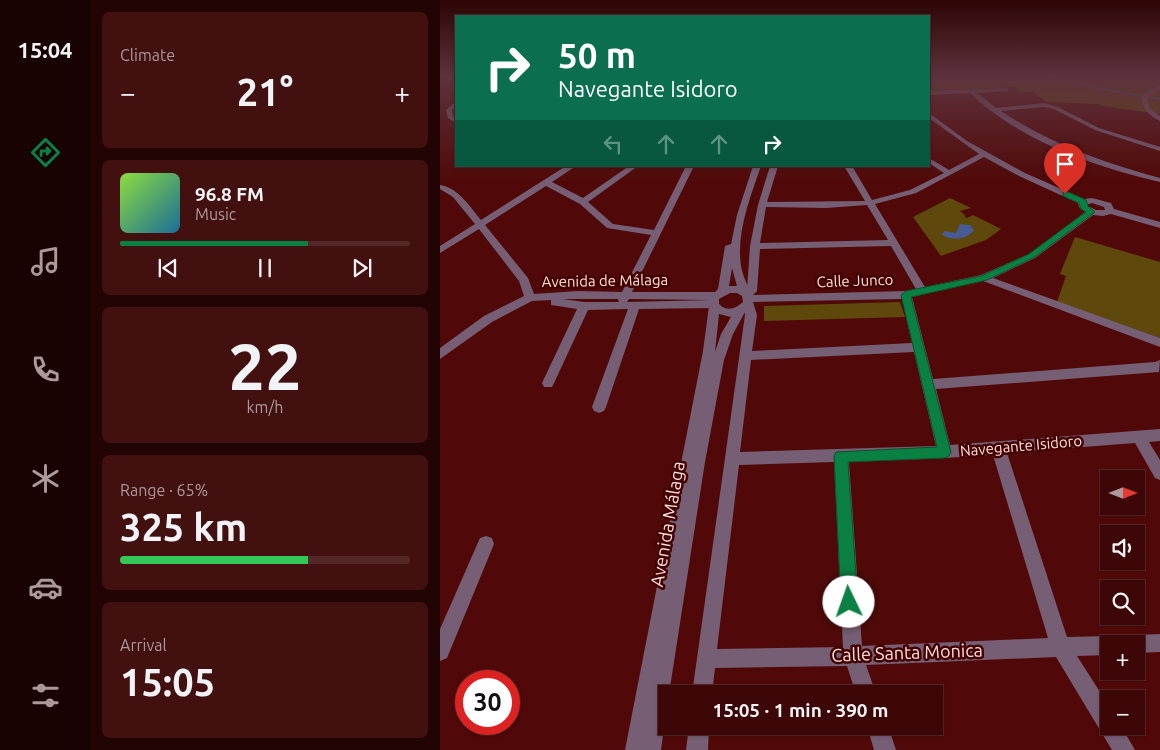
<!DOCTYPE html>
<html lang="en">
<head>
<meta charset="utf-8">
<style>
  :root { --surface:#3c0706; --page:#431010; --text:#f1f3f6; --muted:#ac999b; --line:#552828; --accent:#0b8043 }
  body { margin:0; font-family:Ubuntu,sans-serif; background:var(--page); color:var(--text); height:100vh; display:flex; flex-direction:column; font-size:19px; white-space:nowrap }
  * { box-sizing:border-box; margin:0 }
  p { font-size:16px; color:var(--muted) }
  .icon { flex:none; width:28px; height:28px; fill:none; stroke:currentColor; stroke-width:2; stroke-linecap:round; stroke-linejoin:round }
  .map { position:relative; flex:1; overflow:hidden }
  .sheet { display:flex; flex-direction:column; gap:12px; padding:12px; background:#210403; width:350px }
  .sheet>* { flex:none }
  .hud { position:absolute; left:15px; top:15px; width:475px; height:152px; border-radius:0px; box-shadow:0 1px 4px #0004,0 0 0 1px var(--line); background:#0b6e4f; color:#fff; overflow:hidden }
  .needle { width:32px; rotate:90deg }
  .buttons { position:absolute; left:660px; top:470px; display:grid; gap:10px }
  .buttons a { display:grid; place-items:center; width:45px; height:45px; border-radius:0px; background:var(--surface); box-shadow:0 1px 4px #0004,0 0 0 1px var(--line); font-size:25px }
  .speed { position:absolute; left:15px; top:670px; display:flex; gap:10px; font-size:25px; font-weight:700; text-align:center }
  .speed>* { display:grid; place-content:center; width:65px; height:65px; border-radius:50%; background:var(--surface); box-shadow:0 1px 4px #0004,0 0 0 1px var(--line); line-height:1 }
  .speed .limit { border:8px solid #d22; background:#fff; color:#111 }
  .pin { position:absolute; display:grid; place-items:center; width:42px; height:42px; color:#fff; margin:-51px -21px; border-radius:50% 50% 50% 0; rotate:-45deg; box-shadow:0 0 5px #0007 }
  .pin .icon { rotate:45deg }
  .me { position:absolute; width:55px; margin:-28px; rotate:357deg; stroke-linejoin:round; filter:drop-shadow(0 0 4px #0008) }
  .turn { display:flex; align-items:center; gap:18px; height:105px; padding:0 20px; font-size:22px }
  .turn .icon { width:65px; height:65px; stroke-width:2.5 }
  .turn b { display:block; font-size:35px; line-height:42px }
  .lanes { display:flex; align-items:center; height:48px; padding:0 20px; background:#0003; justify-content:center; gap:25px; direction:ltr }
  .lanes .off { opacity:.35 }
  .big { font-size:38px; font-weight:700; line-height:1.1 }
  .sheet .card { flex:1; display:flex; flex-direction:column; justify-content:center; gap:8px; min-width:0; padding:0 18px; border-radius:8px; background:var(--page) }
  .sheet .dial { align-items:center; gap:0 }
  .dial b { font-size:65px; line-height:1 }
  .song { display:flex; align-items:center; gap:15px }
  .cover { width:60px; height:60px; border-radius:8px; background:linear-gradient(135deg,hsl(90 70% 55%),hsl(200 70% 35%)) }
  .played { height:5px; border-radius:2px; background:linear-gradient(90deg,var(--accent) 65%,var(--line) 65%) }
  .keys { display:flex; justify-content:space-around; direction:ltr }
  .heat { display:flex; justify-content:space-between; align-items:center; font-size:28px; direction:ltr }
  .charge { height:8px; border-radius:4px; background:linear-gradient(90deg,#34c759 65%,var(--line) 0) }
  .trip { position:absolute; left:218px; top:685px; width:285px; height:50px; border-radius:0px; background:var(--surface); box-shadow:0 1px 4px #0004,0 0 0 1px var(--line); font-weight:700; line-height:50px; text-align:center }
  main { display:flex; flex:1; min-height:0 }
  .dock { display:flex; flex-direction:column; width:90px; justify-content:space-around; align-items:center; background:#180302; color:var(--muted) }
  .dock .icon { width:35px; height:35px }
  .dock .current { color:var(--accent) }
  .dock b { font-size:22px; color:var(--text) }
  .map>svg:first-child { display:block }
  .green { fill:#5e480b }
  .water { fill:#475c96 }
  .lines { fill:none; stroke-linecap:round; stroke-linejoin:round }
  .stream { stroke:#475c96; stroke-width:2 }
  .minor { fill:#765e75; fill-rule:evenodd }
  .tertiary { fill:#765e75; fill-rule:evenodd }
  .route { fill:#0b8043; stroke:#07532c }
  .labels { text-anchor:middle; stroke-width:5; stroke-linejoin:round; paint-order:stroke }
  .street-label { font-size:15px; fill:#fce1dd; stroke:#440001 }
  .near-street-label { font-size:18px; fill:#fce1dd; stroke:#440001 }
</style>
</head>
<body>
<main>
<nav class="dock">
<b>15:04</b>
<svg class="icon current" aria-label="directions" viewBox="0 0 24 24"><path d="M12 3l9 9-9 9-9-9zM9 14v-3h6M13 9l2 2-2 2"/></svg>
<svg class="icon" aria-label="music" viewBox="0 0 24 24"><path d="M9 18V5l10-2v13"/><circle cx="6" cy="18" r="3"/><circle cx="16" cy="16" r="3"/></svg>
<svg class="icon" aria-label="phone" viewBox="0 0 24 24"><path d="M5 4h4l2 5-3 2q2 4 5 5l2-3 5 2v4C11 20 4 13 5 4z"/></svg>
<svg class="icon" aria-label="climate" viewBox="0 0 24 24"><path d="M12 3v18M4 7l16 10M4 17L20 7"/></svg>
<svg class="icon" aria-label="car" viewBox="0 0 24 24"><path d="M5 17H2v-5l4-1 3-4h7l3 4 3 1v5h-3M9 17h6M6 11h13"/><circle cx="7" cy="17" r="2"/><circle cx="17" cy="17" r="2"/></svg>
<svg class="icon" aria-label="filters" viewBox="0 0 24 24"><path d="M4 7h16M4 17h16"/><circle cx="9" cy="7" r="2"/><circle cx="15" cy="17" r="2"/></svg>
</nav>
<section class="sheet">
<div class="card"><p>Climate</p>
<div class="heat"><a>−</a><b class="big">21°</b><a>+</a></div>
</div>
<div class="card">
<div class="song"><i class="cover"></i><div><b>96.8 FM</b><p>Music</p></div></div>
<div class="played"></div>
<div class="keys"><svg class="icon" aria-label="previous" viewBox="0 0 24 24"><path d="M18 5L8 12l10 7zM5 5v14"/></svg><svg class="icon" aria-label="pause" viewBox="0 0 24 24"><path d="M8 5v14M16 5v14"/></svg><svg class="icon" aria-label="next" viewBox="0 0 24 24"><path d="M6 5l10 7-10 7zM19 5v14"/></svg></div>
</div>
<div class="card dial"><b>22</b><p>km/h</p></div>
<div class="card"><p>Range · 65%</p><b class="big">325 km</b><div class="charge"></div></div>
<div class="card"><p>Arrival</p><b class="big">15:05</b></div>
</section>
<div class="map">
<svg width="720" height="750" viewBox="0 0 720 750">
  <rect width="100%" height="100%" fill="#500908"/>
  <!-- green -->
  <g class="green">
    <path d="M489 77H720V114L663 106 658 104 606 102 594 92H580L573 87 490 91Z"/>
    <path d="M510 198 531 208 520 211 525 215 524 216 527 218 533 215 561 229 546 240 501 256 473 217Z"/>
    <path d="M635 237 720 262V338L617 302 626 276 620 274Z"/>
    <path d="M460 302 465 317 324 321V306Z"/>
  </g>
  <!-- water -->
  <path class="water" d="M520 224 530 225 534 230C527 240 512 241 502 235L504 231 516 233Z"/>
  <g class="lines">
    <!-- stream -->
    <path class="stream" d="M605 76 657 88 720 99"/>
    <!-- minor -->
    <g class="minor">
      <path d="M720 86V90L707 97 709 107 720 116V121C709 116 702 108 701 96L707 91Z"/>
      <path d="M567 88 569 91 537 93 556 108 604 103 618 107 659 128 720 147V151L655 130 614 109 604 107 561 111C610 144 664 163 720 178V182C662 168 598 147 550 110 544 106 537 99 530 93L489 95V91Z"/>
      <path d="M16 101V106L12 110 13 116 16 118V123L8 118 6 110Z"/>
      <path d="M489 113 527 141 585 173 644 199 652 198 671 203 674 209 720 222V228L671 214 663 216 653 215 595 258 553 278 720 338V347L543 281 472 297 493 379 715 362 720 360 719 372 496 389 510 445 720 429V441L709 442 720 460V480L715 478 695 443 567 453 627 637 669 636 676 638 678 644H669V655L637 656 669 706V726H681L695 750H672L616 657 426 665 436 694H416L407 666 275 668 272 694H252L305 315 303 303 304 298 302 295 307 290 310 246 318 205 330 166H338L327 202 425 201 404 166H412L432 200 470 190 504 173 489 163V158L509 170 539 154 489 118ZM544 157 579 176 638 203 639 207 645 212 589 254 541 275 485 287 435 204 476 193ZM652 203 664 207 665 210H656L646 205ZM427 205 448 240 320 243 326 207 386 208ZM451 246 476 289 466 291 313 295 317 291 320 249ZM462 299 472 343 312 351 317 315 313 302ZM474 352 496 446 300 452 311 360ZM553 455 608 638 422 646 409 462 505 458ZM394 462 403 647 277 649 299 465Z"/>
      <path d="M126 166H136L112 182 143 198 189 166H198L148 202 173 224 214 230 246 166H254L192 292H274L279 296 274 300 189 299 187 302 272 300 277 304 272 308 199 309 166 407 164 411 159 413 154 411 152 407 188 309 148 310 114 383 112 387H104L102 383 137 309 111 305V300L92 301 52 322 0 359V348L44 316 84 296 79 281 39 229 0 253V246L35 224 13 197 0 189V185C19 188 29 206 41 220ZM106 186 140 204 167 228 211 235 182 292 138 291 94 294 88 278 45 225ZM123 299H178L179 302H144Z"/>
      <path d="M46 536 52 538 54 544 7 658 0 661V629L40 538Z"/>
      <path d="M720 634V652L696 653V644H687L689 637 696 635Z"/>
      <path d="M249 726H269L268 750H246Z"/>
      <path d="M427 726H448L456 750H434Z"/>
    </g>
    <!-- tertiary -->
    <path class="tertiary" d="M313 166H321C310 198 296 233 301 266 303 280 312 290 313 303L305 312 293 334 284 360 265 462 229 694H226V714L221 750H185L263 351 269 306 268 299 278 289 285 246 291 244 297 215ZM292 268 297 286H289ZM290 293H297L302 296 303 302C295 309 287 312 279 304V299ZM279 314 291 317 281 334 275 352Z"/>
  </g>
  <!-- sky -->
  <linearGradient id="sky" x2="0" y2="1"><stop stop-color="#2c0504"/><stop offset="0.42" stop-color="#5e323d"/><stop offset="1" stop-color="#5e323d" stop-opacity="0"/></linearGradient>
  <rect width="720" height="182" fill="url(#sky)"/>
  <!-- route -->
  <path class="route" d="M623 192H628L646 200 648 206 655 212 595 257 547 280 471 297 511 452 509 456 505 458 408 462 418 602 415 608 409 610 404 608 401 602 394 456 396 452 497 447 461 295 466 291 541 276 589 254 646 212 641 209 639 203 623 196Z"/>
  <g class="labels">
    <!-- street labels -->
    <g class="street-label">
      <text transform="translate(165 281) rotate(-1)" y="5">Avenida de Málaga</text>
      <text transform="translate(415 281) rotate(-2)" y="5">Calle Junco</text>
      <text transform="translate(581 446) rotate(-5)" y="5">Navegante Isidoro</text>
    </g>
    <!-- near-street labels -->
    <g class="near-street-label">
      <text transform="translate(228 524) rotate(-80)" y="6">Avenida Málaga</text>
      <text transform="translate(467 653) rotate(-2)" y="6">Calle Santa Monica</text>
    </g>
  </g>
</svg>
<div class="buttons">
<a><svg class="needle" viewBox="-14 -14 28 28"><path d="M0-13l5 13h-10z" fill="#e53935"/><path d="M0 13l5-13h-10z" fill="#ac999b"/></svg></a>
<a><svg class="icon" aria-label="sound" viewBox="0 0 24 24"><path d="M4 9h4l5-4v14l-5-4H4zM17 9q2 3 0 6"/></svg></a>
<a><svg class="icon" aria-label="search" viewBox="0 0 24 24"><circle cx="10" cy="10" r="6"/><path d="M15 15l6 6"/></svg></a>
<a>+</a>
<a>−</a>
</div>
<div class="speed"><div class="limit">30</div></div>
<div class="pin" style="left:625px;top:194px;background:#d93025"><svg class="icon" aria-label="arrive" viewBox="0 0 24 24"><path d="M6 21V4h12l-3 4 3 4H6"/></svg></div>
<svg class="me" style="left:409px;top:602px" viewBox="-20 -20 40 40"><circle r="19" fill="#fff"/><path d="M0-13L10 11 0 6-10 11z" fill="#0b8043"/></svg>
<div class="trip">15:05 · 1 min · 390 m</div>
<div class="hud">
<div class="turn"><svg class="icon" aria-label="right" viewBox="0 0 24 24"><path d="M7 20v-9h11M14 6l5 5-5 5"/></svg><div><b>50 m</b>Navegante Isidoro</div></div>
<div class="lanes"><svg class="icon off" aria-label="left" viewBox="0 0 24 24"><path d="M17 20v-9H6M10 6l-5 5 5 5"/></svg><svg class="icon off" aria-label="ahead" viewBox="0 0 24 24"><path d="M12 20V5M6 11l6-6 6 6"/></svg><svg class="icon off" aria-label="ahead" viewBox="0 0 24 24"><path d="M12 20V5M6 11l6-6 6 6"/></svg><svg class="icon" aria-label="right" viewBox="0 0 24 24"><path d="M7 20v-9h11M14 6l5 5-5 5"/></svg></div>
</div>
</div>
</main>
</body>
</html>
